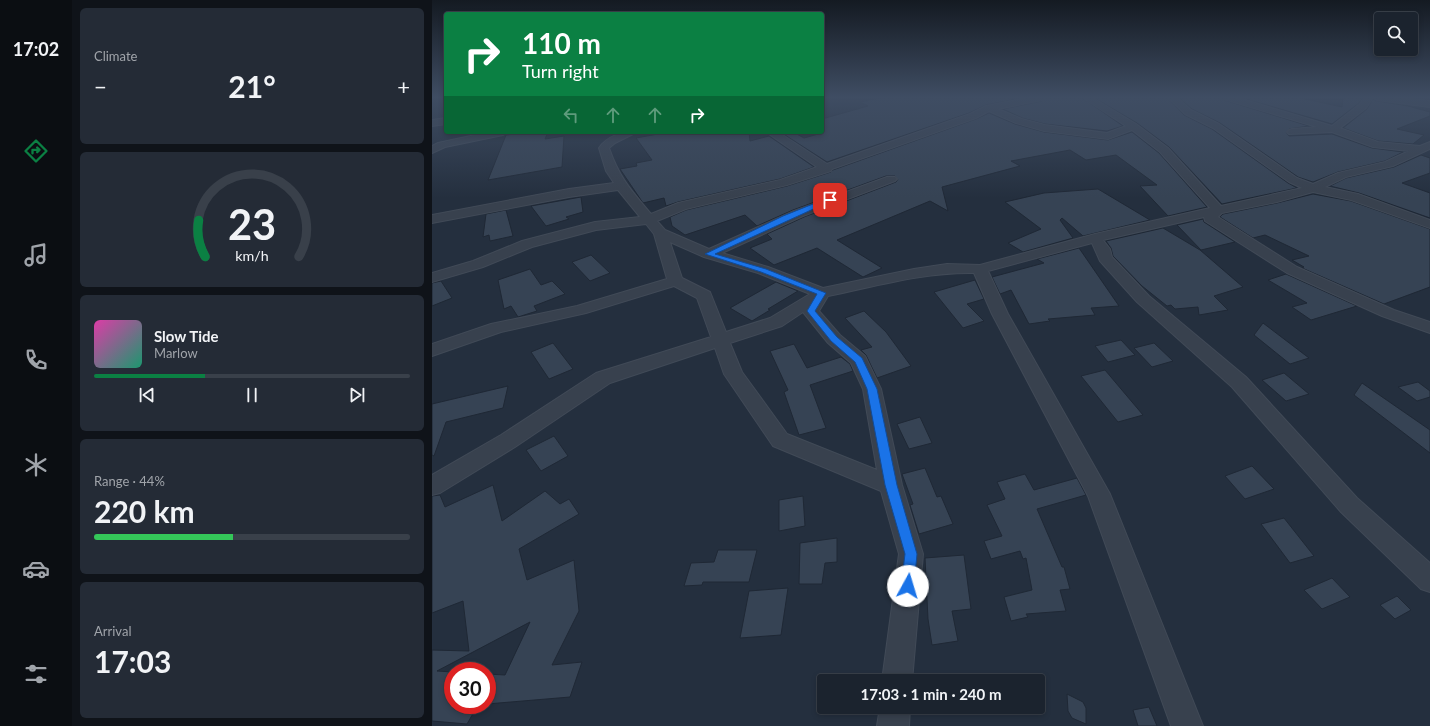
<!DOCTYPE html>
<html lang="en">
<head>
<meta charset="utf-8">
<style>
  :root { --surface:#1b232e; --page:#242b36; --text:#f1f3f6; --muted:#a0a4aa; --line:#39404a; --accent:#0b8043 }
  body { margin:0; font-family:Lato,sans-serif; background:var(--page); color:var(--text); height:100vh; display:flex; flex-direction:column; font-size:15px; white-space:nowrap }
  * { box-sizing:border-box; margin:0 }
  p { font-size:13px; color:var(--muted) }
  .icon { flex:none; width:22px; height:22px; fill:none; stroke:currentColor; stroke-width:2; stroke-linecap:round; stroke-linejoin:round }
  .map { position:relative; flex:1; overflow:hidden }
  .drawer { display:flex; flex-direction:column; gap:8px; padding:8px; background:#0f1319; width:360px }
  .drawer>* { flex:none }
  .banner { position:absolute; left:12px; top:12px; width:380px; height:122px; border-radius:4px; box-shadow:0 2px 6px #0003,0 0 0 1px var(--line); background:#0b8043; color:#fff; overflow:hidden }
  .fabs { position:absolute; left:942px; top:12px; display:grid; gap:8px }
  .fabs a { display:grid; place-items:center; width:44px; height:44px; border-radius:4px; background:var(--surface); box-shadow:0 2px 6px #0003,0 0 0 1px var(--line); font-size:20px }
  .speed { position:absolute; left:12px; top:662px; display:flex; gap:8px; font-size:20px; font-weight:700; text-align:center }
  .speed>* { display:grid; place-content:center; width:52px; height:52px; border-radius:50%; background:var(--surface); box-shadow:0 2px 6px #0003,0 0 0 1px var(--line); line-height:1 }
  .speed .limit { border:6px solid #d22; background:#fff; color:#111 }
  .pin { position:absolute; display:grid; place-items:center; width:34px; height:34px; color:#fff; margin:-17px; border-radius:8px; box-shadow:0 2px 6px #0006 }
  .me { position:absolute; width:44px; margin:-22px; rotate:6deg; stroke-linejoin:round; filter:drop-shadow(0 0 3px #0008) }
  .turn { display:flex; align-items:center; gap:14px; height:84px; padding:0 12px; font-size:18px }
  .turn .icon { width:52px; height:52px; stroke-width:2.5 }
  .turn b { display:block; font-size:28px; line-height:34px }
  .lanes { display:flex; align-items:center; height:38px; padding:0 12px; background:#0003; justify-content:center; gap:20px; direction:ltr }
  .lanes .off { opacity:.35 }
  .big { font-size:30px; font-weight:700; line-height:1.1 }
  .drawer .widget { flex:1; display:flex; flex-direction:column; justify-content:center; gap:6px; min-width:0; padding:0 14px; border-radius:6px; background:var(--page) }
  .drawer .dial { align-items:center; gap:0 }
  .dial svg { height:104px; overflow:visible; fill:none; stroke:var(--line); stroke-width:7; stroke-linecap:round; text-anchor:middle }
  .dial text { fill:var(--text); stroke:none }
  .song { display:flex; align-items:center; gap:12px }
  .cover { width:48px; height:48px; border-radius:6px; background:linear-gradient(135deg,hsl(320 70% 55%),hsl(160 70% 35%)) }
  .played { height:4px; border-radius:2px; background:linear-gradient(90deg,var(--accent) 35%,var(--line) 35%) }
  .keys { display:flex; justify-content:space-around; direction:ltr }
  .heat { display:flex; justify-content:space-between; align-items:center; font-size:22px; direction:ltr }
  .charge { height:6px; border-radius:3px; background:linear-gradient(90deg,#34c759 44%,var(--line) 0) }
  .trip { position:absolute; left:385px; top:674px; width:228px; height:40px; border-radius:4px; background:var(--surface); box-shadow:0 2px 6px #0003,0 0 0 1px var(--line); font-weight:700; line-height:40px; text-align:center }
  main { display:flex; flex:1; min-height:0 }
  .tabs { display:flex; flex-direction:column; width:72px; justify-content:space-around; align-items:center; background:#0b0e12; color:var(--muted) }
  .tabs .icon { width:28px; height:28px }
  .tabs .selected { color:var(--accent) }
  .tabs b { font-size:18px; color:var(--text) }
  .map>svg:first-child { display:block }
  .building { fill:#364354; stroke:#1f2835 }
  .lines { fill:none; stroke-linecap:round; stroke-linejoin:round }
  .minor-casing { stroke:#414a57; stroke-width:2 }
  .minor { fill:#38414e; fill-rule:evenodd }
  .route { fill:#1a73e8; stroke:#114b97 }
</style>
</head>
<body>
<main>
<nav class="tabs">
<b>17:02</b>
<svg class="icon selected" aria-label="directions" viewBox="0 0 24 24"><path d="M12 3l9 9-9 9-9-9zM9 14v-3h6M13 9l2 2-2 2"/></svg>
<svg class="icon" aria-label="music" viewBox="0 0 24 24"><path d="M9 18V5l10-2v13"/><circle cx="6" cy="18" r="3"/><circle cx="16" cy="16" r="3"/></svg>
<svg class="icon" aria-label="phone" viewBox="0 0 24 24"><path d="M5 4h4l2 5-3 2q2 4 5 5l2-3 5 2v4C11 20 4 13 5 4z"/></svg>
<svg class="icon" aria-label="climate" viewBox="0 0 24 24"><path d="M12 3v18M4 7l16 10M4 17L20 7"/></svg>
<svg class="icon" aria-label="car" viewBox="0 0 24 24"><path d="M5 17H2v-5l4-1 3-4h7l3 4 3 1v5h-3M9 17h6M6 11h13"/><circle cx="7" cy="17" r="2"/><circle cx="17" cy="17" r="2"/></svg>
<svg class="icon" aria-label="filters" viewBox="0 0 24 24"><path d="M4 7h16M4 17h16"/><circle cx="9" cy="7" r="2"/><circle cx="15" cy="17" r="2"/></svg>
</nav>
<section class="drawer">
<div class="widget"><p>Climate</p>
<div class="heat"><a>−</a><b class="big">21°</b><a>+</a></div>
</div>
<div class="widget dial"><svg viewBox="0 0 100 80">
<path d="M14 69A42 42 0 1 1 86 69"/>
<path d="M14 69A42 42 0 0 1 9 41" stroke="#0b8043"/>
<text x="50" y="56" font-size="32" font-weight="700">23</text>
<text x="50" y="72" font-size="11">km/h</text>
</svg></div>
<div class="widget">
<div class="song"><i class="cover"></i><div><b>Slow Tide</b><p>Marlow</p></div></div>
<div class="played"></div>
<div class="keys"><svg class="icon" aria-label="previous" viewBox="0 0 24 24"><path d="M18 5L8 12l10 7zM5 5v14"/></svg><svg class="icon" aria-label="pause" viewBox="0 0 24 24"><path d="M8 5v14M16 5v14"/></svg><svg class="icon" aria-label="next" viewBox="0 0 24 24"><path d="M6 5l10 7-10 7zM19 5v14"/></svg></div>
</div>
<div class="widget"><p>Range · 44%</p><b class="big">220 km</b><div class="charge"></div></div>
<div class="widget"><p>Arrival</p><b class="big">17:03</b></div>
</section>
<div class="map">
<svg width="998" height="726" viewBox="0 0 998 726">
  <rect width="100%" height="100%" fill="#242f3e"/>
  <!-- building -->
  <g class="building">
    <path d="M452 97H594L554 105 537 113 395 162 350 133 361 132 372 138 390 133V119L436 106 428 102Z"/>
    <path d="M615 97H649L691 126 675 131 613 124 590 118 571 109 610 101Z"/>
    <path d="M661 97H735L752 115 780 129 856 183 865 188 790 204 737 147 705 123Z"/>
    <path d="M746 97H790L792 100 877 126 857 129 854 132 857 136 900 134 940 148 971 152 953 161 906 172 881 182 866 177 788 123 760 109Z"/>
    <path d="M807 97H864L910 107 911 97H931L927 103 900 124Z"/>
    <path d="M941 99 945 101 976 106 998 112V116L965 129 992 135 981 144 946 141 911 128 935 109Z"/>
    <path d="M557 113 583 124 612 132 676 140 700 132 727 153 775 207 736 216 708 186 725 185 684 155 654 160 638 150 579 161 588 166 510 187 516 211 498 201 405 240 450 268 431 277 385 248 342 265 318 248 340 239 335 234 372 217 464 182 466 179 463 176H454L361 210 325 226 313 215 253 235 240 226 238 217 254 210 355 186 399 172 401 170 544 119Z"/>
    <path d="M105 132H116L113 139 132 136 130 167 56 180 74 135Z"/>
    <path d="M237 132H317L318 141 337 136 382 167 348 179 246 202 234 206 232 198 211 203 188 169 205 166 204 163 220 160 204 138Z"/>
    <path d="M989 155 998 158V173L970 183 998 193V218L927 193 898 186 914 178 962 167Z"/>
    <path d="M666 189 718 220 651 236 630 218 628 220 641 238 591 252 576 243 609 229 573 202 612 193Z"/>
    <path d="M881 194 919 201 998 229V287L952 304 870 268 872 267 860 260 877 256 833 235 821 238 788 217 791 214 845 203Z"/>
    <path d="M149 197 151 212 134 217 137 219 114 226 99 206Z"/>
    <path d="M74 210 81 236 58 241 57 235 51 237 54 214Z"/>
    <path d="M771 219 772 222 803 242 769 250 745 225Z"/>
    <path d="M731 228 768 250 811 287 782 296 796 310 767 315 766 307 743 309 739 305 735 306 710 286 681 256 679 248 674 241Z"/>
    <path d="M647 248 687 306 659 308 663 315 616 319 618 321 597 324 579 290 568 294 560 277 612 263 605 259Z"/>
    <path d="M159 255 178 273 158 281 140 262Z"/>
    <path d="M98 269 109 285 120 281 133 294 102 306 105 311 86 317 79 306 72 309 66 280Z"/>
    <path d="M854 274 925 306 879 320 860 307 875 303 836 280Z"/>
    <path d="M543 280 552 299 535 304 552 321 531 328 502 292Z"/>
    <path d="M9 281 20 298 0 306V283Z"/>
    <path d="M344 282 366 291 336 309 338 310 320 321 298 308Z"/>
    <path d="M432 311 454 332 479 366 445 378 434 355 429 350 440 347 413 318Z"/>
    <path d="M831 323 877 358 858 364 822 335Z"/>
    <path d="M689 340 703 355 676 362 663 346Z"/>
    <path d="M121 343 141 369 117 379 99 352Z"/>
    <path d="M722 343 741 361 720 367 702 348Z"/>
    <path d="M362 344 375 368 409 357 418 364 421 371 378 385 394 428 367 435 352 392 356 390 338 351Z"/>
    <path d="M673 370 711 415 686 422 649 376Z"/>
    <path d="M852 373 877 394 854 401 830 380Z"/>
    <path d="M986 382 998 391V397L985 401 966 387Z"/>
    <path d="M930 383 998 430V453L922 395Z"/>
    <path d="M76 386 71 408 14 422 2 456 0 455V404Z"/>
    <path d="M488 417 500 443 477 449 465 424Z"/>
    <path d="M122 436 136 456 109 471 94 450Z"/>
    <path d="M820 466 842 489 813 499 793 476Z"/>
    <path d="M493 468 505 497 509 496 521 524 487 534 478 505 481 504 470 474Z"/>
    <path d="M593 474 602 490 645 478 654 495 605 509 630 567H632L638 589 628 590 634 611 594 614 596 617 579 621 572 597 600 590 594 558 591 559 588 551 559 559 552 541 570 536 555 505 573 499 565 482Z"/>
    <path d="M61 485 70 521 113 491 128 504 137 499 147 514 87 549 95 580 142 560 147 611 120 665 150 662 138 697 55 704V674L73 675 98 622 5 671 21 672V705H46L35 724 0 721V650L37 651 31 601 0 613V496L8 495 13 507Z"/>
    <path d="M371 496 373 526 347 531V500Z"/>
    <path d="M852 518 882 556 858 563 829 524Z"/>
    <path d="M405 538V562L393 563 390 584H367L368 543Z"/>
    <path d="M286 550H325L317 582H271L270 585 252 586 259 563 282 562Z"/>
    <path d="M532 555 539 609 520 611 526 641 500 645 496 619 493 558Z"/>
    <path d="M900 578 918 597 890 609 872 590Z"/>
    <path d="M356 588 349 635 308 638 317 591Z"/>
    <path d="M965 596 979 610 963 619 948 605Z"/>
    <path d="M635 694 651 702 654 708V724L640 718 636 711Z"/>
    <path d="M717 707 725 726H706L701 710Z"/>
  </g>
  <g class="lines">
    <!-- minor casing -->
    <g class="minor-casing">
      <g id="minor">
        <path d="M600 97H614L610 100 566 109 590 119 613 125 675 133 694 126 650 97H659L704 124 736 148 789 206 870 188 857 182 781 128 753 114 736 97H744L759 110 787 124 865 178 881 184 906 173 953 162 977 151 941 147 900 132 857 134 855 132 857 130 860 129 885 127 792 99 791 97H803L900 126 928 104 933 97H961L998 101V107L945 100 941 97 934 108 908 128 946 142 988 146 998 142V149L961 166 914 177 893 187 926 194 998 220V228L919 200 881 192 845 202 790 213 786 217 865 267 962 310 998 322V333L950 316 855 273 773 221 772 217 671 240 678 249 680 257 717 296 814 377 925 498 998 563V592L989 589 909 512 800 387 705 302 668 261 660 243 556 271 576 314 678 494 771 726H739L656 496 560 314 542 273C492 272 445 286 396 296L387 311 408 335 433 356 449 389 470 485 491 554 480 681H450L467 554 449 491 341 446 292 374 283 348 178 383 83 447 8 493 0 495V475L69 435 164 373 279 337 265 298 242 286 154 313 69 332 0 356V344L59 324 145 306 235 279 222 234 214 224 164 230 100 247 51 267 0 282V273L41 261 90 241 163 222 208 217 186 190 137 197 0 223V215L137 189 182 183 174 171 167 148C176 135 190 132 205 132L183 143 177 148C188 179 199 190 219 214L246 203 348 180 385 167 334 132H346L395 164 538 114 554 106ZM557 111 584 123 612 131 676 139 700 130 728 152 778 208 663 234 548 265 515 264 482 269 391 288 336 267 290 253 371 216 463 181 465 179 463 177H455L362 211 277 249 233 230 225 221 254 209 355 185 399 171 400 169 544 118ZM238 242 272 257 326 273 378 294 338 318 294 332 278 292 250 278ZM371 312 396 343 419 363 431 389 445 470 355 434 310 372 298 343 350 326Z"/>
        <path d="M14 118V124L0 126V120Z"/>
        <path d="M57 132H76L71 135 13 147 0 153V146L6 143Z"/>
        <path d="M448 707H478L477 726H445Z"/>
      </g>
    </g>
    <!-- minor -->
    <use href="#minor" class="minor"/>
  </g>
  <!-- sky -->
  <linearGradient id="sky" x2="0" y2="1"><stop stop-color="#141a22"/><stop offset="0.49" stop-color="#3f4d63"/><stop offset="1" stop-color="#3f4d63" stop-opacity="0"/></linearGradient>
  <rect width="998" height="198" fill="url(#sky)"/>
  <!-- route -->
  <path class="route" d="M396 198 401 200 283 254 334 269 394 293 383 311 405 337 430 358 445 389 465 485 485 554 482 586 480 590 476 592 471 590 469 586 473 554 453 485 435 389 423 362 399 341 375 311 385 294 329 272 273 254 351 216Z"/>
</svg>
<div class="fabs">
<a><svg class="icon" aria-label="search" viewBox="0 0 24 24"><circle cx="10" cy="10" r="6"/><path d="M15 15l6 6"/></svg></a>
</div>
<div class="speed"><div class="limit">30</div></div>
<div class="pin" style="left:398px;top:200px;background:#d93025"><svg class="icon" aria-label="arrive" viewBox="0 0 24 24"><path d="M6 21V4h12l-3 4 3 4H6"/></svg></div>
<svg class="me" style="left:476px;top:586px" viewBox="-20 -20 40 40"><circle r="19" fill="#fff"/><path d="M0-13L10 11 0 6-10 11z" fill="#1a73e8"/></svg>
<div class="trip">17:03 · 1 min · 240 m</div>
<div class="banner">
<div class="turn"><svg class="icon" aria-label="right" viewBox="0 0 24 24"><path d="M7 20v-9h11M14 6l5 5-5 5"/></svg><div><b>110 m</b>Turn right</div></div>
<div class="lanes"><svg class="icon off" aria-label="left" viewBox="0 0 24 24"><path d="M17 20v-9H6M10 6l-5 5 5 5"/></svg><svg class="icon off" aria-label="ahead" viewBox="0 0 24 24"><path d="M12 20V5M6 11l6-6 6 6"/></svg><svg class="icon off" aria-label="ahead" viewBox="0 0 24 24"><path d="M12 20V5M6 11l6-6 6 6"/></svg><svg class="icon" aria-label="right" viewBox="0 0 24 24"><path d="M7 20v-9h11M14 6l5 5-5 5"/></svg></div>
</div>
</div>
</main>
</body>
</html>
